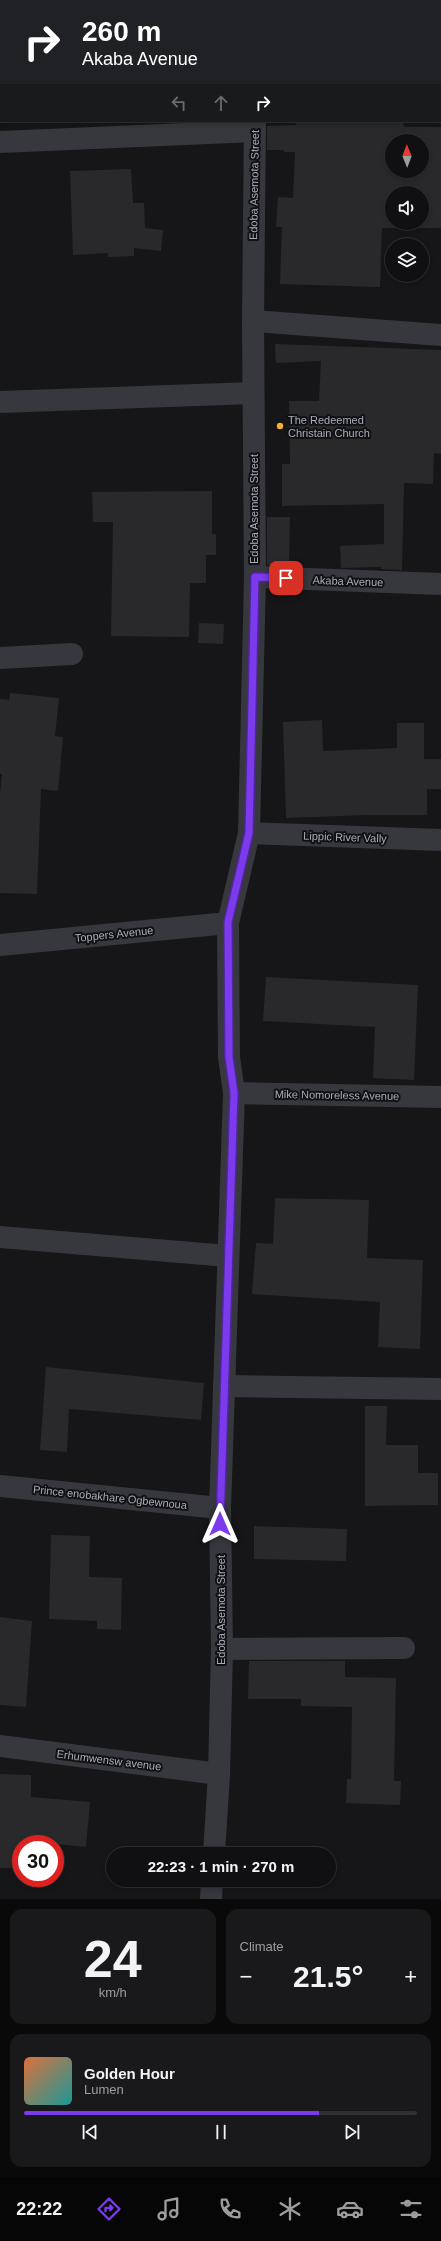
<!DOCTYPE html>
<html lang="en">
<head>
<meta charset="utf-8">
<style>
  :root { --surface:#101012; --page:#19191b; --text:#f1f3f6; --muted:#9c9d9f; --line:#303032; --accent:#7c3aed }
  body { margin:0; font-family:Helvetica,sans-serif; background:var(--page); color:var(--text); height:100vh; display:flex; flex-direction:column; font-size:15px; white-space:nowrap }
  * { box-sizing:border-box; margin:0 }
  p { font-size:13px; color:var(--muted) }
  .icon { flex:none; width:22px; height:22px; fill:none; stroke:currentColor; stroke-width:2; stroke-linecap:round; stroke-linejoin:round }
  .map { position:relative; height:1899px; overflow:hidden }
  .side { display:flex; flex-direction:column; gap:10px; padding:10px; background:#09090a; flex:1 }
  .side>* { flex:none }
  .banner { position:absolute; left:0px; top:0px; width:441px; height:122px; box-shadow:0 2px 6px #0003,0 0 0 1px var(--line); background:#202124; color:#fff; overflow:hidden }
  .needle { width:26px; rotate:359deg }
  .tools { position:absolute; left:385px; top:134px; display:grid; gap:8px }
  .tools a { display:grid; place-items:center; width:44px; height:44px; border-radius:50%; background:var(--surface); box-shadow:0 2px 6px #0003,0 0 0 1px var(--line); font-size:20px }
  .speed { position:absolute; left:12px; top:1835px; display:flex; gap:8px; font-size:20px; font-weight:700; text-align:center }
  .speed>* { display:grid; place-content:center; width:52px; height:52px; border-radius:50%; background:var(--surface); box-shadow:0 2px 6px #0003,0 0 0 1px var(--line); line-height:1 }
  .speed .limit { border:6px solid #d22; background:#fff; color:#111 }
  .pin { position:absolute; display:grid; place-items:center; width:34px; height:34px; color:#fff; margin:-17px; border-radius:8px; box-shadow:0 2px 6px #0006 }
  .me { position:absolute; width:44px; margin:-22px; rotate:0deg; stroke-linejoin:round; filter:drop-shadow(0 0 3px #0008) }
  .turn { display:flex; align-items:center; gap:14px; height:84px; padding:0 16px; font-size:18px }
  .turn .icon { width:52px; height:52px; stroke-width:2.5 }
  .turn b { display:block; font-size:28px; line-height:34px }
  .lanes { display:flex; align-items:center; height:38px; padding:0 16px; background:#0003; justify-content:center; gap:20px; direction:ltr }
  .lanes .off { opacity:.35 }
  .big { font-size:30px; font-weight:700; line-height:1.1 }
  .side .widget { flex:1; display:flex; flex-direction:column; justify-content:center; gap:6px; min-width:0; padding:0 14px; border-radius:12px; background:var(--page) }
  .side .dial { align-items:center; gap:0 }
  .dial b { font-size:52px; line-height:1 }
  .song { display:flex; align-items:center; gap:12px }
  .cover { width:48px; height:48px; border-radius:6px; background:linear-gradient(135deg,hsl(20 70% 55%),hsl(180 70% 35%)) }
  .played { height:4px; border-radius:2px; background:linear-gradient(90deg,var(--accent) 75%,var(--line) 75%) }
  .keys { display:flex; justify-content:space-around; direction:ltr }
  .heat { display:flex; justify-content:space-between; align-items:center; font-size:22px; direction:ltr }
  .side .tiles { flex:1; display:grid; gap:10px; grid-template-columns:1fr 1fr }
  .widget:last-child { grid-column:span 2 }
  .trip { position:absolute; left:106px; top:1847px; width:230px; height:40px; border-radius:20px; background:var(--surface); box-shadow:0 2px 6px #0003,0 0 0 1px var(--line); font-weight:700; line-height:40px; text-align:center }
  .menu { display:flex; height:64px; justify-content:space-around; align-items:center; background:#060607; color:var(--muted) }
  .menu .icon { width:28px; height:28px }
  .menu .selected { color:var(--accent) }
  .menu b { font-size:18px; color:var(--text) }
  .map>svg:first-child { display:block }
  .building { fill:#29292c; fill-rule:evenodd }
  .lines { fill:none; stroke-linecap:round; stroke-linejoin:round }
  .minor { stroke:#37383d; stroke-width:22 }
  .route-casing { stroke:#51269a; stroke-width:10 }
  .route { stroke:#7c3aed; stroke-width:7 }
  .poi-dot { fill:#f2b134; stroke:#111113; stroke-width:1.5 }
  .labels { text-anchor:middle; stroke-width:4; stroke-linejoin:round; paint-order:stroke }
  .street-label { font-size:11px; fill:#a8adb8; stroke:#111113 }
  .poi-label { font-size:11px; fill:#a8adb8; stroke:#111113; text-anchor:start }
</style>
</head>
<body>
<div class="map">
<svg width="441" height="1899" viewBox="0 0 441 1899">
  <rect width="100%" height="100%" fill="#161618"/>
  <!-- building -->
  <g class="building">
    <path d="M296 121H403L404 127H441V228H382L380 287 280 284 282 227H276L278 197 293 198 295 152H284V150H267V126L296 125ZM392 141H422V171H392ZM392 193H422V223H392Z"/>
    <path d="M131 169 133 203H144L145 228 163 230 161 251 134 248V256L108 257V253L73 255 70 171Z"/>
    <path d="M275 344 441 350V454L434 453 433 484 404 483 402 570 381 569V567L341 568 340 546 384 544V504L282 506V464H290L289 401H319L321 361 276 363Z"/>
    <path d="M212 491V534H216V555H206V583H190L189 637 111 636 113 522H93L92 492Z"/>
    <path d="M267 517H290L289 566 267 565Z"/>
    <path d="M199 623 224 624 223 644 198 643Z"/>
    <path d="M10 693 59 698 55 736 63 737 58 791 41 789 37 894 0 893V794L2 774H0V699L9 700Z"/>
    <path d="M322 720 323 751 397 748V723H424V759H441V789H427V815H366L286 818 283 722Z"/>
    <path d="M266 977 418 985 414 1080 373 1078 375 1027 263 1021Z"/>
    <path d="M275 1198 369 1200 367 1258 423 1260 420 1349 378 1347 380 1302 252 1294 256 1243 273 1244Z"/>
    <path d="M46 1367 204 1383 201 1420 69 1409 67 1452 40 1450Z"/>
    <path d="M365 1406H387L386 1445H418V1473H438V1505L365 1506Z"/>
    <path d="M254 1526 347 1529 346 1561 254 1559Z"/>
    <path d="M51 1535 90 1536 89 1577 122 1578 121 1630 97 1629V1621L49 1619Z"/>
    <path d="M0 1617 32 1621 26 1707 0 1705Z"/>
    <path d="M249 1661H345V1677L396 1678 394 1781H401L400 1805 346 1803 347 1779H351L352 1707 301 1706V1699H248Z"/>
    <path d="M0 1774 31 1775V1797L90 1802 86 1847 55 1844H21V1868H0Z"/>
  </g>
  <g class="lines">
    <!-- minor -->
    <g class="minor">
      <path d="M258 1V0"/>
      <path d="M0 142 255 131"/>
      <path d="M253 321 441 335"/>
      <path d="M0 402 253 393"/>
      <path d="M255 577 441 584"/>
      <path d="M0 658 72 654"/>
      <path d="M249 833 441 840"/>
      <path d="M0 945 228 923"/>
      <path d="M234 1093 441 1097"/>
      <path d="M0 1237 228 1256"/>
      <path d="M224 1386 441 1389"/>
      <path d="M0 1486 220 1508"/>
      <path d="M222 1649 404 1648"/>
      <path d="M0 1746 219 1774"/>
      <path d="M214 1854 219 1774 222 1649 220 1508 234 1093 229 1057 228 923 249 833 255 577 253 321 255 121"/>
      <path d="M211 1899 212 1880"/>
    </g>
  </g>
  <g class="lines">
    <!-- route casing -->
    <g class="route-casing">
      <path id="route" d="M220 1524 234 1093 229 1057 228 922 249 833 255 577 286 578"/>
    </g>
    <!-- route -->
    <use href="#route" class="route"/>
  </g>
  <!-- markers -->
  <circle class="poi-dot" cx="280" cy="426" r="4"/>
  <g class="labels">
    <!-- street labels -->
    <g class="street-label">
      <text transform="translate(254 185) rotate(-89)" y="4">Edoba Asemota Street</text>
      <text transform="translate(254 509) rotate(-90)" y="4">Edoba Asemota Street</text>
      <text transform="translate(348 581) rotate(2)" y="4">Akaba Avenue</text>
      <text transform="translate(345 837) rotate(2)" y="4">Lippic River Vally</text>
      <text transform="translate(114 934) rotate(-6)" y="4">Toppers Avenue</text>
      <text transform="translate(337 1095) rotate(1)" y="4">Mike Nomoreless Avenue</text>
      <text transform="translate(110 1497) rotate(6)" y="4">Prince enobakhare Ogbewnoua</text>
      <text transform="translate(221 1610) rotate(-90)" y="4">Edoba Asemota Street</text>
      <text transform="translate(109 1760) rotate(7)" y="4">Erhumwensw avenue</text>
    </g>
    <!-- poi labels -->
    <g class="poi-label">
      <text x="288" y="424">The Redeemed<tspan x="288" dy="13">Christain Church</tspan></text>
    </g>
  </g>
</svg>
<div class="tools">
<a><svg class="needle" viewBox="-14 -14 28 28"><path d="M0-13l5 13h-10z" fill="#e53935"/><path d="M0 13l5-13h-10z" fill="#9c9d9f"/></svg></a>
<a><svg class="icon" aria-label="sound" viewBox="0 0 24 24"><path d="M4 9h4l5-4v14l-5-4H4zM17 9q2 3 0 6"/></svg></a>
<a><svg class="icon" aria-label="layers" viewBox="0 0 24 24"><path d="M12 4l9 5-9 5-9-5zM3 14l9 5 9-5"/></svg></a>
</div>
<div class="speed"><div class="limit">30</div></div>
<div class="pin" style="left:286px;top:578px;background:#d93025"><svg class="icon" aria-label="arrive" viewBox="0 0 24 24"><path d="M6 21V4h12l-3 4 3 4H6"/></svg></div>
<svg class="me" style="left:220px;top:1524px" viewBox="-20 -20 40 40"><path d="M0-17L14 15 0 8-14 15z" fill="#7c3aed" stroke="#fff" stroke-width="4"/></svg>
<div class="trip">22:23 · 1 min · 270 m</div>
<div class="banner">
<div class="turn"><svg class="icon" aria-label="right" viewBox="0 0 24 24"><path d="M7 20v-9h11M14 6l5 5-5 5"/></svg><div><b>260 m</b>Akaba Avenue</div></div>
<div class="lanes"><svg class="icon off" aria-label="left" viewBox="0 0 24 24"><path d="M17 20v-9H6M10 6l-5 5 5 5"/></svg><svg class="icon off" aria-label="ahead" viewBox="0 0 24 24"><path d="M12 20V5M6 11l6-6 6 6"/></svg><svg class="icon" aria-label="right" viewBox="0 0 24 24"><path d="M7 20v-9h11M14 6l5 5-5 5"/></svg></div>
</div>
</div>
<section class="side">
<div class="tiles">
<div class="widget dial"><b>24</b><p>km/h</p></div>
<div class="widget"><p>Climate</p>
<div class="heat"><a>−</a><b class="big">21.5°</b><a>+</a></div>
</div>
<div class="widget">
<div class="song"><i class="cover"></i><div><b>Golden Hour</b><p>Lumen</p></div></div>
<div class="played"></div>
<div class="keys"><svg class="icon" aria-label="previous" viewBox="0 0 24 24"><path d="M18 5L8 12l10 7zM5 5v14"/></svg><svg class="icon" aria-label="pause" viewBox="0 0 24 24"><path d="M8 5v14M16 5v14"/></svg><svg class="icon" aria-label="next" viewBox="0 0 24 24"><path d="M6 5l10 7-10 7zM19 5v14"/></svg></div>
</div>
</div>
</section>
<nav class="menu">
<b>22:22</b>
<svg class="icon selected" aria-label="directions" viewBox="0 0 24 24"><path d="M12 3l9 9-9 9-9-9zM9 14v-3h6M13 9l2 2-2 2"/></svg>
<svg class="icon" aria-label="music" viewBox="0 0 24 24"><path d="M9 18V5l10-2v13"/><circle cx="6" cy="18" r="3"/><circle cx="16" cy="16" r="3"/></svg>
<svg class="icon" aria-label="phone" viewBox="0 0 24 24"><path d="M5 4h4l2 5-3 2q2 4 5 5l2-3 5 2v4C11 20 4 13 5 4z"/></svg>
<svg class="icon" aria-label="climate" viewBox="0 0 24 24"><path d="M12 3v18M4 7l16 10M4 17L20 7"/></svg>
<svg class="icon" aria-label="car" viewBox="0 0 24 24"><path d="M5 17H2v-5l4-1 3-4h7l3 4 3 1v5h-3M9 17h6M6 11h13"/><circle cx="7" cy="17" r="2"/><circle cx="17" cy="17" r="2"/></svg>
<svg class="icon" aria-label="filters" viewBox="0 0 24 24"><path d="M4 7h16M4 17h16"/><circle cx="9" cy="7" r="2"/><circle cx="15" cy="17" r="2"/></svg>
</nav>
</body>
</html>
